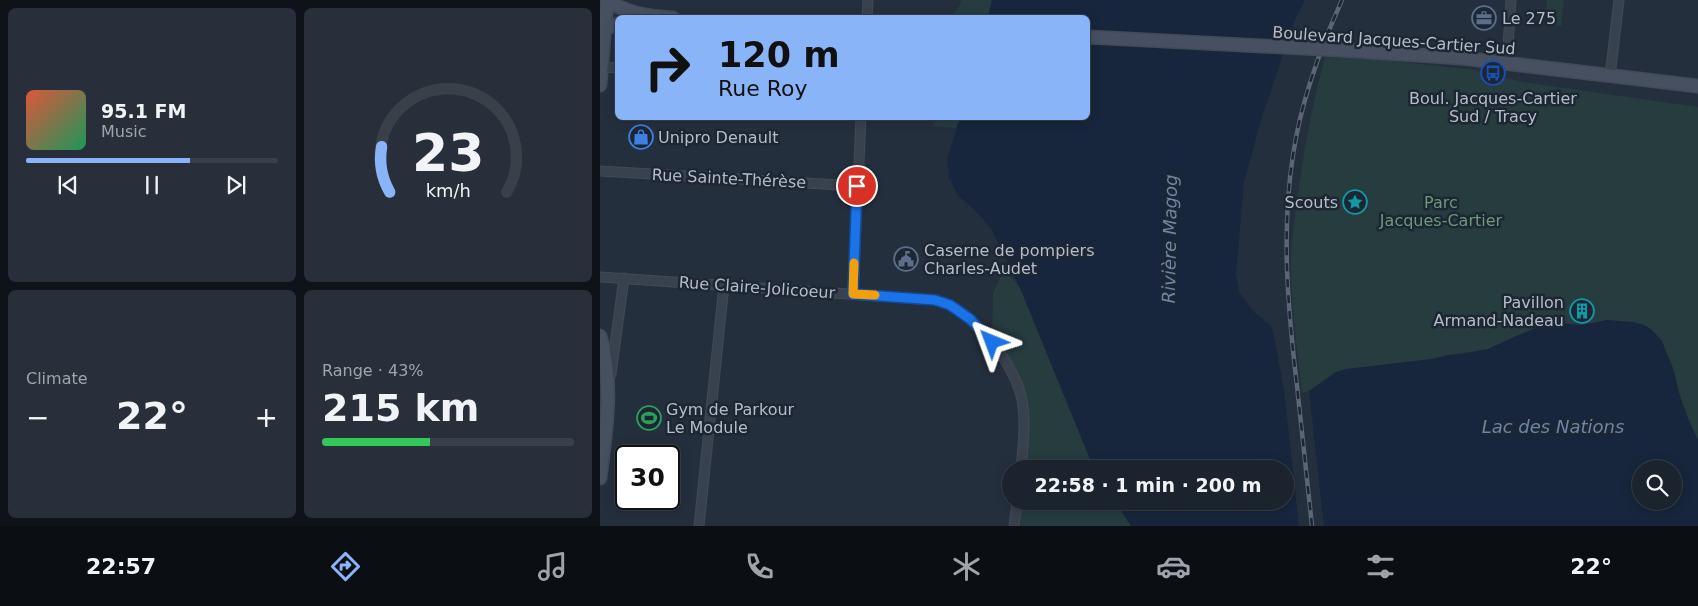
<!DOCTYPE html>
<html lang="en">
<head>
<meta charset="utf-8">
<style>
  :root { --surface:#1b232e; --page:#282f3a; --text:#f1f3f6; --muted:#a0a4aa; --line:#39404a; --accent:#8ab4f8 }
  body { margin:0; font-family:"DejaVu Sans",sans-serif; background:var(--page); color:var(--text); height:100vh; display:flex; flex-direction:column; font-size:19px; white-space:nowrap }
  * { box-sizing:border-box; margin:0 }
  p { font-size:16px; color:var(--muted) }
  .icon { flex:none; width:28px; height:28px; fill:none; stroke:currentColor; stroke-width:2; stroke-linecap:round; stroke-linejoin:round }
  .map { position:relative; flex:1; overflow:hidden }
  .panel { display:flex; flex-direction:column; gap:8px; padding:8px; background:#0f1319; width:600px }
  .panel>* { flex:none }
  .hud { position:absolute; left:15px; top:15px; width:475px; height:105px; border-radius:8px; box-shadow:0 2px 12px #0003,0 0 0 1px var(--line); background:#8ab4f8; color:#111; overflow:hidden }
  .controls { position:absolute; left:1032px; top:460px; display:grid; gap:10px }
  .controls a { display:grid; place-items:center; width:50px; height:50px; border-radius:50%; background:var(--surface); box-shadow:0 2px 12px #0003,0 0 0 1px var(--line); font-size:25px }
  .speed { position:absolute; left:15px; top:445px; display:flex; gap:10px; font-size:25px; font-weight:700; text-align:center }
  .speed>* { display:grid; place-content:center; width:65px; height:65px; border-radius:50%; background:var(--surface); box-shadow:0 2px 12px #0003,0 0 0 1px var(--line); line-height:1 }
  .speed .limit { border:2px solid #111; border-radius:8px; background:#fff; color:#111 }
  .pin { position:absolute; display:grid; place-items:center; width:42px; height:42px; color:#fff; margin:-21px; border:2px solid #fff; border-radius:50%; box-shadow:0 1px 5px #0007 }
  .me { position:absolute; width:55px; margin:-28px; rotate:316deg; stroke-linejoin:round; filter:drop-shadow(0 0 4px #0008) }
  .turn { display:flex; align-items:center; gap:18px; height:105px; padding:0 20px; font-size:22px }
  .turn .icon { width:65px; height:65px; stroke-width:2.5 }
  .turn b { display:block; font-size:35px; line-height:42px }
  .big { font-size:38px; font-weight:600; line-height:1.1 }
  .panel .widget { flex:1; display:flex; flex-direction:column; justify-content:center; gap:8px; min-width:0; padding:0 18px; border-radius:8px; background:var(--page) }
  .panel .dial { align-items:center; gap:0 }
  .dial svg { height:130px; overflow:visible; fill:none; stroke:var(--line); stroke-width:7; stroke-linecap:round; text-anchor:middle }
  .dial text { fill:var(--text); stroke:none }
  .song { display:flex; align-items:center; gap:15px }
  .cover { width:60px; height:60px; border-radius:8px; background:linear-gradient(135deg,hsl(10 70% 55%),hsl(150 70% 35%)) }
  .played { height:5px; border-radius:2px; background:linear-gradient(90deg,var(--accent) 65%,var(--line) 65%) }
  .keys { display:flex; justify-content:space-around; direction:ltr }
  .heat { display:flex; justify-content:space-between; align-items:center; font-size:28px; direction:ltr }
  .charge { height:8px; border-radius:4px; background:linear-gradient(90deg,#34c759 43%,var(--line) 0) }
  .panel .tiles { flex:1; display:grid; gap:8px; grid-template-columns:repeat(2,1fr) }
  .trip { position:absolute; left:402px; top:460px; width:292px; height:50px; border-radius:25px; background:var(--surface); box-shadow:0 2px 12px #0003,0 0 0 1px var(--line); font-weight:600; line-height:50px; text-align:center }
  .tab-bar { display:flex; height:80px; justify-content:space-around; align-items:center; background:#0b0e12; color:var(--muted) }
  .tab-bar .icon { width:35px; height:35px }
  .tab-bar .selected { color:var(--accent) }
  .tab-bar b { font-size:22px; color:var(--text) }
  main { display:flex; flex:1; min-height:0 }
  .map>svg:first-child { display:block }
  .green { fill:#263c3f }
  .water { fill:#17263c; fill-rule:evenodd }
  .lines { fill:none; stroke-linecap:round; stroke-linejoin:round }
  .street-casing { stroke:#414a57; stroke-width:11 }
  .secondary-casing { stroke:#414a57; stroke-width:15 }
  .street { stroke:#38414e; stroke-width:9 }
  .secondary { stroke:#465061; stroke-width:12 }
  .rail-casing { stroke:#5a6575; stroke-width:4.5 }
  .rail { stroke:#1d2633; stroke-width:2.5; stroke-dasharray:8; stroke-linecap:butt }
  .secondary-bridge-casing { stroke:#414a57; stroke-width:15; stroke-linecap:butt }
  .secondary-bridge { stroke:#465061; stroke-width:12 }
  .route-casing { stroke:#114b97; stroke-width:12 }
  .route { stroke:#1a73e8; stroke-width:9 }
  .slow { stroke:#f59e0b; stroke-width:9 }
  .labels { text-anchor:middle; stroke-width:5; stroke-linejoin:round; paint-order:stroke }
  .poi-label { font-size:16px; fill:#b4bcc9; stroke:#1d2633; text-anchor:start }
  .street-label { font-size:16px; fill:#b4bcc9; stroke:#1d2633 }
  .park-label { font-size:16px; fill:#6b9a76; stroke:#1d2633 }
  .water-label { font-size:18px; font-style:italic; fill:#6d86a8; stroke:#1d2633 }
</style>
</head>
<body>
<main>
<section class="panel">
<div class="tiles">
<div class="widget">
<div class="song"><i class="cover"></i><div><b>95.1 FM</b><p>Music</p></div></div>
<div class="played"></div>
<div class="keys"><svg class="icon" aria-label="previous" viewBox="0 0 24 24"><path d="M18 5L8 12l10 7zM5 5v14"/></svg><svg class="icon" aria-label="pause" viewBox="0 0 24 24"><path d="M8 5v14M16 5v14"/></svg><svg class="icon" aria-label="next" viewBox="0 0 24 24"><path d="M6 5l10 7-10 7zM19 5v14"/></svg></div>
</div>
<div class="widget dial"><svg viewBox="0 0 100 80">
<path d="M14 69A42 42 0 1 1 86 69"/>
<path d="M14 69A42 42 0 0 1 9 41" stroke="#8ab4f8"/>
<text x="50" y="56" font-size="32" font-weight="700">23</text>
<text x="50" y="72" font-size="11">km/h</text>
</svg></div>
<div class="widget"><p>Climate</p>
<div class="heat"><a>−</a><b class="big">22°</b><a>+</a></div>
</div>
<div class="widget"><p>Range · 43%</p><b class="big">215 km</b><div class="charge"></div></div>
</div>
</section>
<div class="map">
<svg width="1098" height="526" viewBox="0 0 1098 526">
  <rect width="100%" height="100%" fill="#242f3e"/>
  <!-- green -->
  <g class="green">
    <path d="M361 0H392L388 17 350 18 360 5Z"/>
    <path d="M947 0H964L961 26 945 24Z"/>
    <path d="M725 57 774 59 875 70 922 82 1098 107V440C1087 417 1079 396 1074 371L990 323 982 325 963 323 944 325 921 334 888 349 849 355 832 359 736 372 709 391 702 393C698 352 691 309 691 268 691 238 696 209 700 180 706 139 714 98 725 57Z"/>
    <path d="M334 118H360L356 128 333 126Z"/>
    <path d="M409 274 421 290 494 469H421L422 401 392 343 393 293 401 275Z"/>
    <path d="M417 501H515L531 526H414Z"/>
  </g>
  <!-- water -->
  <g class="water">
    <path d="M392 0H705L694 22 662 117 644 182 636 274 639 292 654 312 670 325 674 336 684 390 699 526H531L515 501H686V469H494L421 290 392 230 375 210 358 196 349 178 347 159 360 118H488V18L388 17Z"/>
    <path d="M1007 320 1033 322 1044 325 1052 330 1062 341 1074 371 1079 394 1088 419 1098 440V526H724L709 391 736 372 746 369 832 359 849 355 863 354 888 349 921 334 944 325 954 323 982 325ZM1041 469H1074V501H1041Z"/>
  </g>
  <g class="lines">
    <!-- street casing -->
    <g class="street-casing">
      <g id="street">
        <path d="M267 18 268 0"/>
        <path d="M904 63 908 47 911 0"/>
        <path d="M0 67 18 68"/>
        <path d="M1010 76 1019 0"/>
        <path d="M0 171 257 186"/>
        <path d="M0 277 335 300C340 302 345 303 350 305 380 321 415 366 422 400 426 422 423 447 421 469"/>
        <path d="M253 294 261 118"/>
        <path d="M11 374 24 278"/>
        <path d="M99 526 124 285"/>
        <path d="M414 526 417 501"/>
      </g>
    </g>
    <!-- secondary casing -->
    <g class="secondary-casing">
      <g id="secondary">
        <path d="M6 0C29 14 46 16 73 18"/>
        <path d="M0 30 18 24"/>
        <path d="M741 50 862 58 1098 86"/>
        <path d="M0 85 7 1"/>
        <path d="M0 336C14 382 6 431 0 478"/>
      </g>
    </g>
    <!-- street -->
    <use href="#street" class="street"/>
    <!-- secondary -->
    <use href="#secondary" class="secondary"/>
    <!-- rail casing -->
    <g class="rail-casing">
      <path id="rail" d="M712 526C707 479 702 433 697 386 688 309 681 233 693 155 701 101 720 49 742 0"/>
    </g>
    <!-- rail -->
    <use href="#rail" class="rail"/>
    <!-- secondary-bridge casing -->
    <g class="secondary-bridge-casing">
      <path id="secondary-bridge" d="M488 37 741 50"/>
    </g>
    <!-- secondary-bridge -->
    <use href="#secondary-bridge" class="secondary-bridge"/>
  </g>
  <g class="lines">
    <!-- route casing -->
    <g class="route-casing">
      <path id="route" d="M257 186 253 294 335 300 350 305 370 319 392 342"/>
    </g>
    <!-- route -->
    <use href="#route" class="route"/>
    <!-- slow -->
    <path class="slow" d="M254 263 253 294 275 295"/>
  </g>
  <!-- icons -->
  <defs>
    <g id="office-ring" transform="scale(1.25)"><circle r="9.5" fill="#1d2633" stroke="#5c6f8a" stroke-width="1.5"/><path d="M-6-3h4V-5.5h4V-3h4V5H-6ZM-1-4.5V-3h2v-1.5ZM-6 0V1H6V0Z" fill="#5c6f8a"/></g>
    <g id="bus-ring" transform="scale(1.25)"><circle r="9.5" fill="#1d2633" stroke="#1a4fb4" stroke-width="1.5"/><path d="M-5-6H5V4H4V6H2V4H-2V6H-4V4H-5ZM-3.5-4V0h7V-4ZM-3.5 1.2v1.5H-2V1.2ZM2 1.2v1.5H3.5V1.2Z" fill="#1a4fb4"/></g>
    <g id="shop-ring" transform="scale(1.25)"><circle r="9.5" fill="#1d2633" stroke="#3f7fe0" stroke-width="1.5"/><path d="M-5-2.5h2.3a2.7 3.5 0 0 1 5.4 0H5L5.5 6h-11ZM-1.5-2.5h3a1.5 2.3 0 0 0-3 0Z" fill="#3f7fe0"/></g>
    <g id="sight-ring" transform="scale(1.25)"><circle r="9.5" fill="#1d2633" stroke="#0f9aa8" stroke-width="1.5"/><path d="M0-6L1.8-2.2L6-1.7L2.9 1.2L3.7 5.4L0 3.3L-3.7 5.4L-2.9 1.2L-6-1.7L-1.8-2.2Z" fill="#0f9aa8"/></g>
    <g id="civic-ring" transform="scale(1.25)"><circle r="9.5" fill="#1d2633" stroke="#5c6f8a" stroke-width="1.5"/><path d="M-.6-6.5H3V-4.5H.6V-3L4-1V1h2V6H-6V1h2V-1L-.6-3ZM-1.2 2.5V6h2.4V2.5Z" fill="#5c6f8a"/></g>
    <g id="building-ring" transform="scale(1.25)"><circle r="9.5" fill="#1d2633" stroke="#0f9aa8" stroke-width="1.5"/><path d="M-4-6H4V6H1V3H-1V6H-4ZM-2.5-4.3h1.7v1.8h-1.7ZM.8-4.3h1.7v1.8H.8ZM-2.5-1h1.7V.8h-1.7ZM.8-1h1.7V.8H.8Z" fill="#0f9aa8"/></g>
    <g id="stadium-ring" transform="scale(1.25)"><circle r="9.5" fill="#1d2633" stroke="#2e9e5b" stroke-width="1.5"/><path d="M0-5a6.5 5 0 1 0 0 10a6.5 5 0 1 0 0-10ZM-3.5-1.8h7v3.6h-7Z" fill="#2e9e5b"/></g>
  </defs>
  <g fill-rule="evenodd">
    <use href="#office-ring" x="884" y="18"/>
    <use href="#bus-ring" x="893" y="73"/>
    <use href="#shop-ring" x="41" y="137"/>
    <use href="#sight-ring" x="755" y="202"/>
    <use href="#civic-ring" x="306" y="259"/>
    <use href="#building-ring" x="982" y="311"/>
    <use href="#stadium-ring" x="49" y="418"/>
  </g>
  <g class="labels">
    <!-- poi labels -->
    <g class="poi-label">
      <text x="902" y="24">Le 275</text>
      <text x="893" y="104" text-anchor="middle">Boul. Jacques-Cartier<tspan x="893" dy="18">Sud / Tracy</tspan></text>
      <text x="58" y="143">Unipro Denault</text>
      <text x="738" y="208" text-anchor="end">Scouts</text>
      <text x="324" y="256">Caserne de pompiers<tspan x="324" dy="18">Charles-Audet</tspan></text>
      <text x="964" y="308" text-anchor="end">Pavillon<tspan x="964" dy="18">Armand-Nadeau</tspan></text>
      <text x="66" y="415">Gym de Parkour<tspan x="66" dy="18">Le Module</tspan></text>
    </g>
    <!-- street labels -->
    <g class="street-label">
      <text transform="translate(794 40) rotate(4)" y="6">Boulevard Jacques-Cartier Sud</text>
      <text transform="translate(129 178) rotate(3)" y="6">Rue Sainte-Thérèse</text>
      <text transform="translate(157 287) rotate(4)" y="6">Rue Claire-Jolicoeur</text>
    </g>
    <!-- park labels -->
    <g class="park-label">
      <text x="841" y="208">Parc<tspan x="841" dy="18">Jacques-Cartier</tspan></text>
    </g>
    <!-- water labels -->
    <g class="water-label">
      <text transform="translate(570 239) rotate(-89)" y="6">Rivière Magog</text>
      <text x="953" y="433">Lac des Nations</text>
    </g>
  </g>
</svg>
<div class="controls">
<a><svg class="icon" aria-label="search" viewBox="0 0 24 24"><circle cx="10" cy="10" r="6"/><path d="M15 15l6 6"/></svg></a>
</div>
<div class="speed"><div class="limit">30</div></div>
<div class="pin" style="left:257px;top:186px;background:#d93025"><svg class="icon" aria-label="arrive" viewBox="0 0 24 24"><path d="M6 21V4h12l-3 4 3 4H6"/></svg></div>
<svg class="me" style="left:392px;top:342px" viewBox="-20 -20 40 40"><path d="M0-17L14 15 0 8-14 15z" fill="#1a73e8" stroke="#fff" stroke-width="4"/></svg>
<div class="trip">22:58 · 1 min · 200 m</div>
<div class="hud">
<div class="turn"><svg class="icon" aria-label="right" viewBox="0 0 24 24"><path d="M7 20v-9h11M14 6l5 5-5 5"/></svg><div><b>120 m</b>Rue Roy</div></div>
</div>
</div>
</main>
<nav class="tab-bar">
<b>22:57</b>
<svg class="icon selected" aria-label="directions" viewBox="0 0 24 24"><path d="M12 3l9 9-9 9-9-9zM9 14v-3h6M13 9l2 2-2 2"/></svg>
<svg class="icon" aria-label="music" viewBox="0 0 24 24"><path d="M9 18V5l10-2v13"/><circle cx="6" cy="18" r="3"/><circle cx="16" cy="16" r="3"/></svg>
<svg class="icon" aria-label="phone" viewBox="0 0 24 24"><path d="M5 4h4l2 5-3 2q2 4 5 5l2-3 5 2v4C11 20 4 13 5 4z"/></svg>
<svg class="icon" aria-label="climate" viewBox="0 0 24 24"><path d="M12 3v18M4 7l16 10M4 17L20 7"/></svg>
<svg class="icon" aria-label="car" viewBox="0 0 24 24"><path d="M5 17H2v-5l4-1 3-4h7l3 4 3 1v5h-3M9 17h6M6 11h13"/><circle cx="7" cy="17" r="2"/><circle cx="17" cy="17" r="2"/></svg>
<svg class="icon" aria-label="filters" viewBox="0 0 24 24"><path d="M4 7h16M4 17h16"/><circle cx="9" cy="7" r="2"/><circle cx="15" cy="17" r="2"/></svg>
<b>22°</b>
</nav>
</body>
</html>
